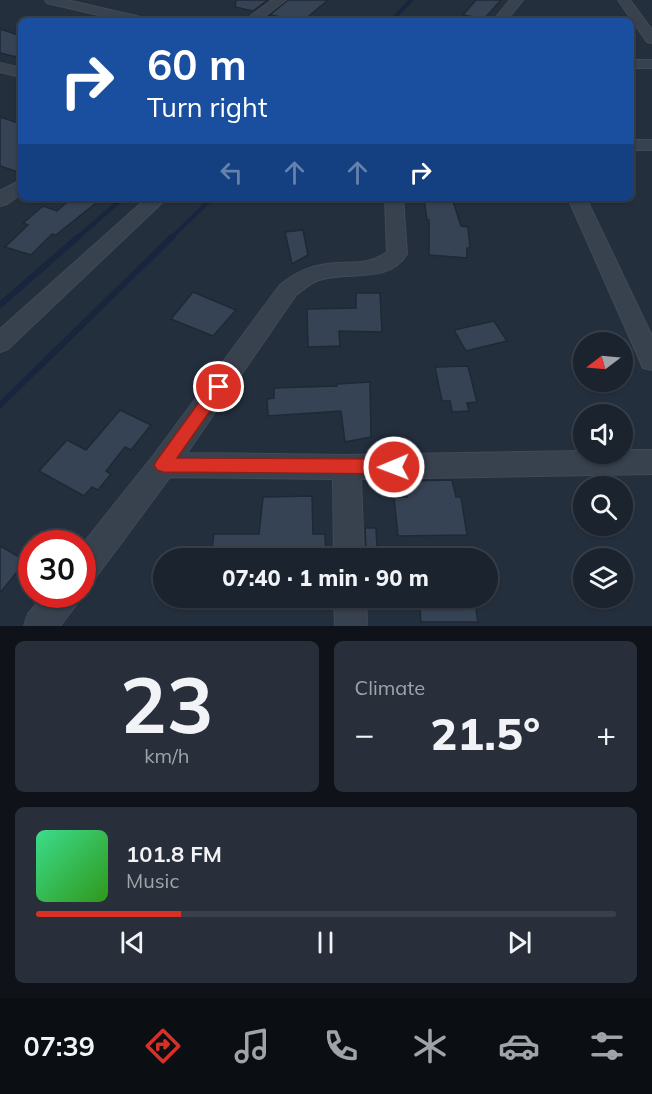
<!DOCTYPE html>
<html lang="en">
<head>
<meta charset="utf-8">
<style>
  :root { --surface:#1b232e; --page:#282f3a; --text:#f1f3f6; --muted:#a0a4aa; --line:#39404a; --accent:#d93025 }
  body { margin:0; font-family:Mulish,sans-serif; background:var(--page); color:var(--text); height:100vh; display:flex; flex-direction:column; font-size:22px; white-space:nowrap }
  * { box-sizing:border-box; margin:0 }
  p { font-size:20px; color:var(--muted) }
  .icon { flex:none; width:33px; height:33px; fill:none; stroke:currentColor; stroke-width:2; stroke-linecap:round; stroke-linejoin:round }
  .map { position:relative; height:626px; overflow:hidden }
  .panel { display:flex; flex-direction:column; gap:15px; padding:15px; background:#0f1319; flex:1 }
  .panel>* { flex:none }
  .banner { position:absolute; left:18px; top:18px; width:616px; height:183px; border-radius:9px; box-shadow:0 2px 4px #0004,0 0 0 2px var(--line); background:#1a4fa0; color:#fff; overflow:hidden }
  .needle { width:39px; rotate:254deg }
  .tools { position:absolute; left:573px; top:332px; display:grid; gap:12px }
  .tools a { display:grid; place-items:center; width:60px; height:60px; border-radius:50%; background:var(--surface); box-shadow:0 2px 4px #0004,0 0 0 2px var(--line); font-size:30px }
  .speed { position:absolute; left:18px; top:530px; display:flex; gap:12px; font-size:30px; font-weight:700; text-align:center }
  .speed>* { display:grid; place-content:center; width:78px; height:78px; border-radius:50%; background:var(--surface); box-shadow:0 2px 4px #0004,0 0 0 2px var(--line); line-height:1 }
  .speed .limit { border:9px solid #d22; background:#fff; color:#111 }
  .pin { position:absolute; display:grid; place-items:center; width:51px; height:51px; color:#fff; margin:-26px; border:3px solid #fff; border-radius:50%; box-shadow:0 2px 6px #0007 }
  .me { position:absolute; width:66px; margin:-33px; rotate:269deg; stroke-linejoin:round; filter:drop-shadow(0 0 4px #0008) }
  .turn { display:flex; align-items:center; gap:21px; height:126px; padding:0 30px; font-size:27px }
  .turn .icon { width:78px; height:78px; stroke-width:2.5 }
  .turn b { display:block; font-size:42px; line-height:51px }
  .lanes { display:flex; align-items:center; height:57px; padding:0 30px; background:#0003; justify-content:center; gap:30px; direction:ltr }
  .lanes .off { opacity:.35 }
  .big { font-size:45px; font-weight:800; line-height:1.1 }
  .panel .card { flex:1; display:flex; flex-direction:column; justify-content:center; gap:9px; min-width:0; padding:0 21px; border-radius:9px; background:var(--page) }
  .panel .dial { align-items:center; gap:0 }
  .dial b { font-size:78px; line-height:1 }
  .song { display:flex; align-items:center; gap:18px }
  .cover { width:72px; height:72px; border-radius:9px; background:linear-gradient(135deg,hsl(150 70% 55%),hsl(110 70% 35%)) }
  .played { height:6px; border-radius:3px; background:linear-gradient(90deg,var(--accent) 25%,var(--line) 25%) }
  .keys { display:flex; justify-content:space-around; direction:ltr }
  .heat { display:flex; justify-content:space-between; align-items:center; font-size:33px; direction:ltr }
  .panel .tiles { flex:1; display:grid; gap:15px; grid-template-columns:1fr 1fr }
  .card:last-child { grid-column:span 2 }
  .trip { position:absolute; left:153px; top:548px; width:345px; height:60px; border-radius:30px; background:var(--surface); box-shadow:0 2px 4px #0004,0 0 0 2px var(--line); font-weight:800; line-height:60px; text-align:center }
  .tab-bar { display:flex; height:96px; justify-content:space-around; align-items:center; background:#0b0e12; color:var(--muted) }
  .tab-bar .icon { width:42px; height:42px }
  .tab-bar .on { color:var(--accent) }
  .tab-bar b { font-size:27px; color:var(--text) }
  .map>svg:first-child { display:block }
  .lines { fill:none; stroke-linecap:round; stroke-linejoin:round }
  .stream-far2 { stroke:#17263c; stroke-width:4 }
  .stream-far1 { stroke:#17263c; stroke-width:4.5 }
  .stream { stroke:#17263c; stroke-width:6 }
  .building { fill:#364354; stroke:#1f2835; stroke-width:1.5 }
  .minor-casing { stroke:#414a57; stroke-width:2 }
  .minor { fill:#38414e; fill-rule:evenodd }
  .route { fill:#d93025; stroke:#8d1f18; stroke-width:1.5 }
</style>
</head>
<body>
<div class="map">
<svg width="652" height="626" viewBox="0 0 652 626">
  <rect width="100%" height="100%" fill="#242f3e"/>
  <g class="lines">
    <!-- stream-far2 -->
    <path class="stream-far2" d="M391 21 411 0"/>
    <!-- stream-far1 -->
    <g class="stream-far1">
      <path d="M76 239 123 198"/>
      <path d="M170 239 212 198"/>
    </g>
    <!-- stream -->
    <g class="stream">
      <path d="M0 305 78 237"/>
      <path d="M0 405 172 237"/>
    </g>
  </g>
  <!-- building -->
  <g class="building">
    <path d="M236 0H268L253 11 235 7Z"/>
    <path d="M288 0H328L303 21 270 15Z"/>
    <path d="M476 0H501L484 19 463 15Z"/>
    <path d="M0 29 21 36V58L0 53Z"/>
    <path d="M0 117 21 124V173L0 166Z"/>
    <path d="M72 198H102L56 235 52 234 31 255 5 247 28 225 23 223 43 206 57 211Z"/>
    <path d="M424 198H452L461 226 468 227 470 248H467V258L429 255V220H427Z"/>
    <path d="M303 230 308 255 292 264 285 232Z"/>
    <path d="M193 292 236 310 213 336 171 319Z"/>
    <path d="M356 293H380L382 332 339 331 340 346 308 347 307 309 356 308Z"/>
    <path d="M494 321 507 341 466 351 454 330Z"/>
    <path d="M468 366 477 402 467 403 469 411 452 412 450 401H442L435 367Z"/>
    <path d="M370 382 371 437 345 442 341 411 268 416 267 399 274 398V388L337 386V384Z"/>
    <path d="M120 410 151 425 131 450 125 447 106 471 111 474 98 490 92 487 84 496 39 471 67 440 86 450Z"/>
    <path d="M452 480 456 497H461L467 535 398 536 394 497H407L404 481Z"/>
    <path d="M312 496 313 534H325L326 558H211L214 534H259L263 497Z"/>
    <path d="M365 528H376L377 548 366 549Z"/>
    <path d="M0 546 26 561 0 593Z"/>
    <path d="M419 597H474L478 622H421Z"/>
  </g>
  <g class="lines">
    <!-- minor casing -->
    <g class="minor-casing">
      <g id="minor">
        <path d="M45 0H67L145 18 146 21H124L47 3Z"/>
        <path d="M272 0H286L258 21H244Z"/>
        <path d="M510 0H523L506 21H493Z"/>
        <path d="M618 0H630L652 30V43L647 42Z"/>
        <rect x="632" y="60" width="20" height="8"/>
        <path d="M0 63 21 68V77L0 72Z"/>
        <rect x="632" y="140" width="20" height="10"/>
        <path d="M21 180V194L7 204 0 206V191Z"/>
        <path d="M147 198H167L8 349 0 352V329Z"/>
        <path d="M385 198H403L407 254C388 285 348 270 319 280 310 283 303 290 296 295L187 453 347 455 584 451V453H622V450H652V474L361 479 364 558H334L333 479 170 477 93 581 82 585V545L153 456 280 285C295 273 309 266 327 264 348 261 369 266 387 252Z"/>
        <path d="M568 198H586L652 336V370L643 368 640 361Z"/>
        <path d="M45 594H81L76 605 60 626H24L28 614Z"/>
        <path d="M334 597H366L367 626H335Z"/>
      </g>
    </g>
    <!-- minor -->
    <use href="#minor" class="minor"/>
  </g>
  <!-- route -->
  <path class="route" d="M219 381 224 383 226 387 224 391 177 458 394 459 400 461 402 467 400 472 394 474 163 472 157 470 154 465 157 460 213 383Z"/>
</svg>
<div class="tools">
<a><svg class="needle" viewBox="-14 -14 28 28"><path d="M0-13l5 13h-10z" fill="#e53935"/><path d="M0 13l5-13h-10z" fill="#a0a4aa"/></svg></a>
<a><svg class="icon" aria-label="sound" viewBox="0 0 24 24"><path d="M4 9h4l5-4v14l-5-4H4zM17 9q2 3 0 6"/></svg></a>
<a><svg class="icon" aria-label="search" viewBox="0 0 24 24"><circle cx="10" cy="10" r="6"/><path d="M15 15l6 6"/></svg></a>
<a><svg class="icon" aria-label="layers" viewBox="0 0 24 24"><path d="M12 4l9 5-9 5-9-5zM3 14l9 5 9-5"/></svg></a>
</div>
<div class="speed"><div class="limit">30</div></div>
<div class="pin" style="left:219px;top:387px;background:#d93025"><svg class="icon" aria-label="arrive" viewBox="0 0 24 24"><path d="M6 21V4h12l-3 4 3 4H6"/></svg></div>
<svg class="me" style="left:394px;top:467px" viewBox="-20 -20 40 40"><circle r="17" fill="#d93025" stroke="#fff" stroke-width="3"/><path d="M0-11L8 9 0 5-8 9z" fill="#fff"/></svg>
<div class="trip">07:40 · 1 min · 90 m</div>
<div class="banner">
<div class="turn"><svg class="icon" aria-label="right" viewBox="0 0 24 24"><path d="M7 20v-9h11M14 6l5 5-5 5"/></svg><div><b>60 m</b>Turn right</div></div>
<div class="lanes"><svg class="icon off" aria-label="left" viewBox="0 0 24 24"><path d="M17 20v-9H6M10 6l-5 5 5 5"/></svg><svg class="icon off" aria-label="ahead" viewBox="0 0 24 24"><path d="M12 20V5M6 11l6-6 6 6"/></svg><svg class="icon off" aria-label="ahead" viewBox="0 0 24 24"><path d="M12 20V5M6 11l6-6 6 6"/></svg><svg class="icon" aria-label="right" viewBox="0 0 24 24"><path d="M7 20v-9h11M14 6l5 5-5 5"/></svg></div>
</div>
</div>
<section class="panel">
<div class="tiles">
<div class="card dial"><b>23</b><p>km/h</p></div>
<div class="card"><p>Climate</p>
<div class="heat"><a>−</a><b class="big">21.5°</b><a>+</a></div>
</div>
<div class="card">
<div class="song"><i class="cover"></i><div><b>101.8 FM</b><p>Music</p></div></div>
<div class="played"></div>
<div class="keys"><svg class="icon" aria-label="previous" viewBox="0 0 24 24"><path d="M18 5L8 12l10 7zM5 5v14"/></svg><svg class="icon" aria-label="pause" viewBox="0 0 24 24"><path d="M8 5v14M16 5v14"/></svg><svg class="icon" aria-label="next" viewBox="0 0 24 24"><path d="M6 5l10 7-10 7zM19 5v14"/></svg></div>
</div>
</div>
</section>
<nav class="tab-bar">
<b>07:39</b>
<svg class="icon on" aria-label="directions" viewBox="0 0 24 24"><path d="M12 3l9 9-9 9-9-9zM9 14v-3h6M13 9l2 2-2 2"/></svg>
<svg class="icon" aria-label="music" viewBox="0 0 24 24"><path d="M9 18V5l10-2v13"/><circle cx="6" cy="18" r="3"/><circle cx="16" cy="16" r="3"/></svg>
<svg class="icon" aria-label="phone" viewBox="0 0 24 24"><path d="M5 4h4l2 5-3 2q2 4 5 5l2-3 5 2v4C11 20 4 13 5 4z"/></svg>
<svg class="icon" aria-label="climate" viewBox="0 0 24 24"><path d="M12 3v18M4 7l16 10M4 17L20 7"/></svg>
<svg class="icon" aria-label="car" viewBox="0 0 24 24"><path d="M5 17H2v-5l4-1 3-4h7l3 4 3 1v5h-3M9 17h6M6 11h13"/><circle cx="7" cy="17" r="2"/><circle cx="17" cy="17" r="2"/></svg>
<svg class="icon" aria-label="filters" viewBox="0 0 24 24"><path d="M4 7h16M4 17h16"/><circle cx="9" cy="7" r="2"/><circle cx="15" cy="17" r="2"/></svg>
</nav>
</body>
</html>
